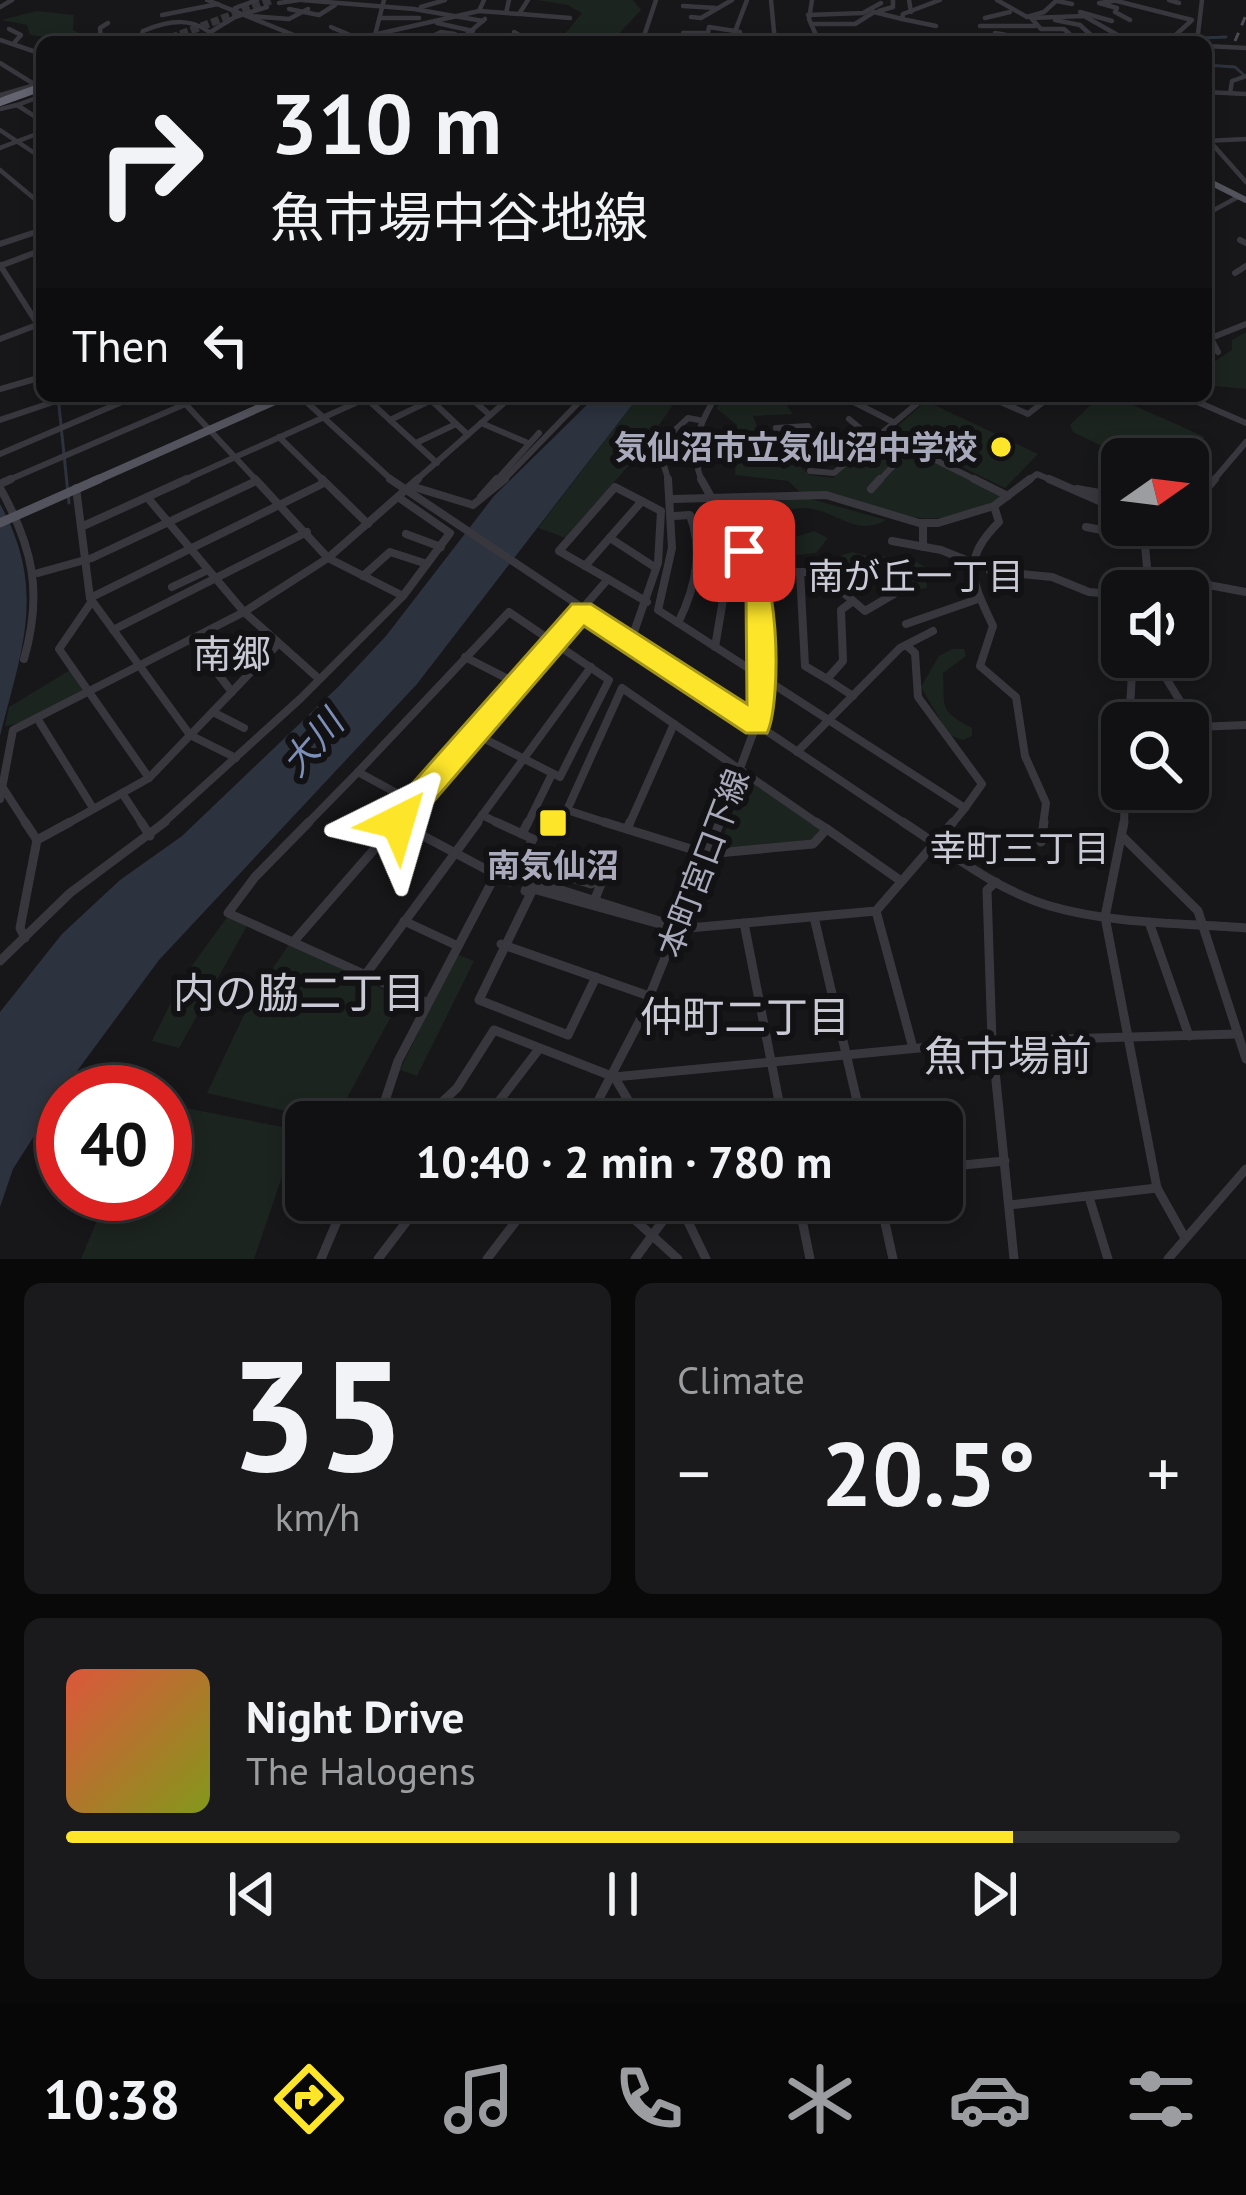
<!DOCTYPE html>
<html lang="en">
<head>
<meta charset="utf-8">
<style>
  :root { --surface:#111113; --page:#1a1a1c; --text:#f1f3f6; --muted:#9c9da0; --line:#303133; --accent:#fde52a }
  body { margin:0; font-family:"PT Sans","Noto Sans JP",sans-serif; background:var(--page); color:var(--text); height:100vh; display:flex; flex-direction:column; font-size:45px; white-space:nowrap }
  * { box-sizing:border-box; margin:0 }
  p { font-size:39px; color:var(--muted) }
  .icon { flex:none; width:66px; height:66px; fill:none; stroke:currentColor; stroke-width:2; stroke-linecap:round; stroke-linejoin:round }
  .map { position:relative; height:1259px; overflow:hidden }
  .sheet { display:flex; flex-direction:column; gap:24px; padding:24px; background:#09090a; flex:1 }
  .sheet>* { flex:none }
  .guide { position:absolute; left:36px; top:36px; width:1176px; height:366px; border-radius:18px; box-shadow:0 6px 18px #0003,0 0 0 3px var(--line); background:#111113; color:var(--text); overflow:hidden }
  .needle { width:78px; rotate:76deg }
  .buttons { position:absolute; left:1101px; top:438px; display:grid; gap:24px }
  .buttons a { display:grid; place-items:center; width:108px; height:108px; border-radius:18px; background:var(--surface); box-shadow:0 6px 18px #0003,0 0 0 3px var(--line); font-size:60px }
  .speed { position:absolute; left:36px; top:1065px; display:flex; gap:24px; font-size:60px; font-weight:700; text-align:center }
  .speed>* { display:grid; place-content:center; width:156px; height:156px; border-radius:50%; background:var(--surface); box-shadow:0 6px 18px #0003,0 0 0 3px var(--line); line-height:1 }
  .speed .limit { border:18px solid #d22; background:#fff; color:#111 }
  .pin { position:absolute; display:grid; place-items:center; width:102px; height:102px; color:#fff; margin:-51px; border-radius:24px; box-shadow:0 6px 18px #0006 }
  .me { position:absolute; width:132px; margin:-66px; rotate:40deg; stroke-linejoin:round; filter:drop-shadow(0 0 9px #0008) }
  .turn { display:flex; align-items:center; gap:42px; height:252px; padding:0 36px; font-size:54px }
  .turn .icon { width:156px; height:156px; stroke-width:2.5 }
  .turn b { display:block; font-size:84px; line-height:102px }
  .then { display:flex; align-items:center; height:114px; padding:0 36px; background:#0003; gap:24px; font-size:45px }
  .big { font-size:90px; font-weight:800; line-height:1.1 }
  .sheet .widget { flex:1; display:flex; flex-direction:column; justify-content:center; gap:18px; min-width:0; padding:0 42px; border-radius:18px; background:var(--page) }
  .sheet .dial { align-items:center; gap:0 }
  .dial b { font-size:156px; line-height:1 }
  .song { display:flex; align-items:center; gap:36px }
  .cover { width:144px; height:144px; border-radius:18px; background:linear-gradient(135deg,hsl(10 70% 55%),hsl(70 70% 35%)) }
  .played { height:12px; border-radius:6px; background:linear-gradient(90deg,var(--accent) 85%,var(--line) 85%) }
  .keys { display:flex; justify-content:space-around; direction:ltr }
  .heat { display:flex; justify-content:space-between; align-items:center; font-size:66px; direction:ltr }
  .sheet .tiles { flex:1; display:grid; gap:24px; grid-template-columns:1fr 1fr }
  .widget:last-child { grid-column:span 2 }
  .trip { position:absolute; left:285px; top:1101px; width:678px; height:120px; border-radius:18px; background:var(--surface); box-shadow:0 6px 18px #0003,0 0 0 3px var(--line); font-weight:800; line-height:120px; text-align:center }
  .tabs { display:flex; height:192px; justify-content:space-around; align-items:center; background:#070708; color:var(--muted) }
  .tabs .icon { width:84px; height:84px }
  .tabs .selected { color:var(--accent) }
  .tabs b { font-size:54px; color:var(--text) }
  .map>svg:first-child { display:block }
  .green { fill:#1c241f }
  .water { fill:#2c323e }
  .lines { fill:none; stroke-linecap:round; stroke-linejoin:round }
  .stream { stroke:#2c323e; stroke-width:3 }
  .highway-tunnel { stroke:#343439; stroke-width:8; stroke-dasharray:8 3; stroke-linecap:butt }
  .minor-far3 { stroke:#38373e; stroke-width:4.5 }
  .minor-far2 { stroke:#38373e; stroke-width:6 }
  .minor-far1 { stroke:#38373e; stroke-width:8 }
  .minor { stroke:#38373e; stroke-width:9 }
  .major-far2 { stroke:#53535d; stroke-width:6 }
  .major-far1 { stroke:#53535d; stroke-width:8 }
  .major { stroke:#53535d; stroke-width:9 }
  .highway { stroke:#63646f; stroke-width:8 }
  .rail { stroke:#4a4a53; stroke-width:3; stroke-dasharray:9 8; stroke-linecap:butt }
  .route { fill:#fde52a; stroke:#a4951b; stroke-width:3 }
  .poi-dot { fill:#fde52a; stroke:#121214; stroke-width:4.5 }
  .labels { text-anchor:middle; stroke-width:12; stroke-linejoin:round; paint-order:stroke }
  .poi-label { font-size:33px; font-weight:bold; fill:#a8a9ba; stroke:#121214; text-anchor:end }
  .street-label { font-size:33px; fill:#a8a9ba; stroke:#121214 }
  .neighbourhood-label { font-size:36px; fill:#c9cad5; stroke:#121214 }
  .water-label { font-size:36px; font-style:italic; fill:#7d8fb7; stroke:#121214 }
  .quarter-label { font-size:39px; fill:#c9cad5; stroke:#121214 }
  .near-neighbourhood-label { font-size:42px; fill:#c9cad5; stroke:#121214 }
</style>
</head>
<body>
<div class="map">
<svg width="1246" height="1259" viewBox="0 0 1246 1259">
  <rect width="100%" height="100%" fill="#171719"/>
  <!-- green -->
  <g class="green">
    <path d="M537 0H633L641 10 614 39 541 42 536 36 565 34 582 13 568 5Z"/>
    <path d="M37 11 74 15 73 30 87 38 85 42 30 35 27 25 1 20Z"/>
    <path d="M1246 332V389L1206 385V367L1232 350V340Z"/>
    <path d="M639 396H679L641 451 566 538 538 528Z"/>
    <path d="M727 396H780L793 414 753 416 760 433 750 447 763 465 792 460 810 475 833 478 881 435 1004 496C909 549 880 491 800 492L788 481 735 475 737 425 716 408Z"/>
    <path d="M1100 396H1113L1205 437 1184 459H1128L1073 432 1070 425Z"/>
    <path d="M926 401 1038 454 1005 488 891 432Z"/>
    <path d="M804 497 886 520C854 539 832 506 801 508 789 509 774 514 763 518L764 527 782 541 814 531 828 538 816 553 772 558 752 531 748 511 754 505Z"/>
    <path d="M852 552C880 562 899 549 925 567L927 588 920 589 905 572C880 570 853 583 840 556Z"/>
    <path d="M952 649H964L966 656 943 673C945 707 938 710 972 728V736L963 740 949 735 921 687 939 656Z"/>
    <path d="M72 669 83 690 21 723 5 726 9 707Z"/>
    <path d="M747 776 821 829 811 841 718 850Z"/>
    <path d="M228 916 248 924 179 1048 152 1041 183 978Z"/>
    <path d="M290 943 401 998 334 1122 207 1093 252 998Z"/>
    <path d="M456 954 474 961 417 1076 400 1070Z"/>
    <path d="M165 1104 298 1130 254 1259H81L108 1194H165Z"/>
  </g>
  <!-- water -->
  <g class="water">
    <path d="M596 396H639L417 684 159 960 66 1086 13 1169 0 1207V1012L62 934 120 880 182 836 338 687 386 636 494 496Z"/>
    <path d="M0 504C47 589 22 649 0 736Z"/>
  </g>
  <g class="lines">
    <!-- stream -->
    <g class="stream">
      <path d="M1202 38 1226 37"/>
      <path d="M1206 65 1235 67 1244 75"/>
      <path d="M58 396 69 503"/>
    </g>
    <!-- highway-tunnel -->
    <path class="highway-tunnel" d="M160 42 272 0"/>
    <!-- minor-far3 -->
    <g class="minor-far3">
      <path d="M207 0 311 42"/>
      <path d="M301 0 414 9 483 21"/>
      <path d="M771 0 775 42"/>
      <path d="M812 0 809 19 819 42"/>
      <path d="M909 0 911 12"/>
      <path d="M997 0 1027 17 1044 12 1057 0"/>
      <path d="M1113 0 1192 20"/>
      <path d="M1169 0 1179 3"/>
      <path d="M1057 1 1072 4"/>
      <path d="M1113 1 1099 3 1117 8 1115 12 1130 20"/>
      <path d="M279 3 299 0"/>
      <path d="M683 6 716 8"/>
      <path d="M0 7 12 0"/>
      <path d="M421 7 445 0"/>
      <path d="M235 8 257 0"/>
      <path d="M289 9 319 15 335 5"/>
      <path d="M479 11 519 14 528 0"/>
      <path d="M879 11 893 7V0"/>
      <path d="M1080 12 1112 21"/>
      <path d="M506 13 509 0"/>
      <path d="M521 14 570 18"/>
      <path d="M162 15 218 4"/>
      <path d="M808 15 863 13 881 3"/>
      <path d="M249 16 289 19 308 9"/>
      <path d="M691 17 701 18 732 0"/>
      <path d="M381 18H419"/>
      <path d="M985 18 1010 12"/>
      <path d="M1055 20 1080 25 1092 36 1074 38 1064 29H1041L1031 18 1084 16 1130 42"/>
      <path d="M437 23 473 31"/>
      <path d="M812 24H855L874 12 902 19"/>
      <path d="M936 26 902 19 903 14 940 0"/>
      <path d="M980 26H1035"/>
      <path d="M331 27 357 38"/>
      <path d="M9 29 21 35 14 43"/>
      <path d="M212 31 235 17 267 7"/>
      <path d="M735 31 740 32V42"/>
      <path d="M995 33 1046 42"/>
      <path d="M375 35 384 0"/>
      <path d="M0 40 42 54"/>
      <path d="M1170 40 1191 21"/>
      <path d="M101 42 100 28 108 23"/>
      <path d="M154 42 141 36 143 31C170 20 194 16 216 38L228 36"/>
      <path d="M242 42H272"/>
      <path d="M332 42 366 39"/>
      <path d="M365 42 373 35 479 11 484 0"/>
      <path d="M421 42 441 32 455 34"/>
      <path d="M458 42 485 19"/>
      <path d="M513 42 519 35 514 32"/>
      <path d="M573 42H582"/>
      <path d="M642 42 656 0"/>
      <path d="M683 42V33H708L709 27 735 31"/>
      <path d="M731 42 747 0"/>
      <path d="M839 42 868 37 904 42"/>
      <path d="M1197 42 1202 0"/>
      <path d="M1206 46 1246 48"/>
      <path d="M0 63 34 84"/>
      <path d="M1206 92 1246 94"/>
      <path d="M1230 93 1232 81 1246 76"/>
      <path d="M0 95 42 83"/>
      <path d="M42 96 17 105 42 121"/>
      <path d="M0 109 17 105"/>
      <path d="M0 130 42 158"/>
      <path d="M1206 137 1246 182"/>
      <path d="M1206 141 1246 139"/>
      <path d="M0 148 42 132"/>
      <path d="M0 170 42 205"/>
      <path d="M1206 208 1214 210 1238 197"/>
    </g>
    <!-- minor-far2 -->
    <g class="minor-far2">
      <path d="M1240 240 1246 243"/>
      <path d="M0 244 42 230"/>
      <path d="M0 265 42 331"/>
      <path d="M0 266 42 250"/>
      <path d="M1235 273 1246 266"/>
      <path d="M0 339 42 323"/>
      <path d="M1211 339 1218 352"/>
      <path d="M1206 340 1246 324"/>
      <path d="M0 389 42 377"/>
      <path d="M178 396 258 482"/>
      <path d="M300 396 394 482"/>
      <path d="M468 396 490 415"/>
      <path d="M842 396 893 422"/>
      <path d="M987 396 1028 414 1051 396"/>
      <path d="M1184 396 1246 423"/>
      <path d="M367 399 437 463"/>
      <path d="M431 400 468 435"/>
      <path d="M849 419 873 439"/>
      <path d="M0 420 71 396"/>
      <path d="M390 420 440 396"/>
      <path d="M481 423 528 443"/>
      <path d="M808 426 817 451 803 458 783 453 776 428Z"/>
      <path d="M881 433 980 482"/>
      <path d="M279 437 325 482"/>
      <path d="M416 443 456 424"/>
      <path d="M817 451 862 449"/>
      <path d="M0 454 136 396"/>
      <path d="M810 471 834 473 926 396"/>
      <path d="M4 482 204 396"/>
      <path d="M180 482 371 396"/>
      <path d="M414 482 512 396"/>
      <path d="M495 482 539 433"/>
      <path d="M502 482 585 396"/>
      <path d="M669 482 658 446 688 418 699 420"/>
      <path d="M702 482C689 448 698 426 716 396"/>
      <path d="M878 482 910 448"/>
      <path d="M1026 482 1037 474 1056 482"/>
      <path d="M1212 482 1246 442"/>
    </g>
    <!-- minor-far1 -->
    <g class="minor-far1">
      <path d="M255 479 328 558 403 596"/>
      <path d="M322 479 368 524"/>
      <path d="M390 479 907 825"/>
      <path d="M668 479 672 548 658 610 965 808 951 825"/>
      <path d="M701 479 754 574 762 645 758 720 719 825"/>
      <path d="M974 479 1008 496"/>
      <path d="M1049 479 1122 511"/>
      <path d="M0 484 11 479"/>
      <path d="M411 486 473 505 505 479"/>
      <path d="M0 488C33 547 43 593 24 659"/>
      <path d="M76 488 90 598 190 735 236 758"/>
      <path d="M871 489 880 479"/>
      <path d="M1077 489 1122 497"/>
      <path d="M147 497 244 612 318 678"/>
      <path d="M481 497 497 479"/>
      <path d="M673 499 826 495 919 523H938L994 506 1030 479"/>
      <path d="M994 506 999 522C960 561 972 581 993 626L980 666 1016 697 1025 756 1046 803 1043 825"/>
      <path d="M1188 511 1215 479"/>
      <path d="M674 516 690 515C704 552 695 589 678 623"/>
      <path d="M923 523V547"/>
      <path d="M1139 525 1144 533 1149 591"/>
      <path d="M81 527 187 479"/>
      <path d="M1086 527 1144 538"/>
      <path d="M406 534 441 547"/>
      <path d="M610 538 656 568"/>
      <path d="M892 541 941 550 971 562"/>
      <path d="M585 566 642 501 661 511 658 563 634 632"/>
      <path d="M990 571 1052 577 1089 592 1122 595"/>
      <path d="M695 572H819L827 563"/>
      <path d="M800 572 805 666 827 679 843 661 841 610 853 601"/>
      <path d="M819 572 865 611 894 594"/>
      <path d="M38 573 92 558 256 481"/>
      <path d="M363 576 390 552 427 564"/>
      <path d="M608 579 559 551 615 487 642 501"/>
      <path d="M172 587 208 570"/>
      <path d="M1173 591 1198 583 1246 592"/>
      <path d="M90 598 324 483"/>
      <path d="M92 601 59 649 149 778"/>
      <path d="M906 624 978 599"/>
      <path d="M113 630 307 532"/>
      <path d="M191 639 232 692"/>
      <path d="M906 645 915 653 918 697 982 784 965 808"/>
      <path d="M715 647 724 594 722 572"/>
      <path d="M465 657 516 683"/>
      <path d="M1153 657 1196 727 1246 725"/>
      <path d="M827 679 853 696"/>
      <path d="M213 712 244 728"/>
      <path d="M37 718 93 808"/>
      <path d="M1129 723 1133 657"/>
      <path d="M797 752 900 648 933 631"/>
      <path d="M3 788 27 825"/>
      <path d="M122 793 143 825"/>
      <path d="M0 799 13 730 244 612 328 558 418 479"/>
      <path d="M413 802 358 772 509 612 609 680 560 777 473 733"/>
      <path d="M482 815 502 825"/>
      <path d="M397 822 402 825"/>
      <path d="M65 825 149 778 278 644"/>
      <path d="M161 825 300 699 403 596 450 533 398 497"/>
      <path d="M306 825 358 772"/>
      <path d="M395 825 608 579 647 602"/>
      <path d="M475 825 591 667"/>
      <path d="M527 825 552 774"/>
      <path d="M613 825 567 810 622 688 820 825"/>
      <path d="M629 825 674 724"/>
      <path d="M1124 825 1125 789"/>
    </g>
    <!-- minor -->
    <g class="minor">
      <path d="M25 822 37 840 20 928 25 938"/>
      <path d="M141 822 150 836"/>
      <path d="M309 822 255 877 228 913 428 1003"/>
      <path d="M397 822 510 882 533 839 496 822"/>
      <path d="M604 822 707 854 813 844 827 829"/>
      <path d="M816 822 827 829"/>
      <path d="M903 822C949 852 996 890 1050 906 1112 924 1181 923 1246 928"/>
      <path d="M1124 822 1105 917 1157 1188 1185 1238"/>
      <path d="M627 829 630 822"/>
      <path d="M827 829 901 881"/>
      <path d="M522 834 528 822"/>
      <path d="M1124 838 1198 911 1246 1059"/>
      <path d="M37 840 70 822"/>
      <path d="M1041 842 1044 822"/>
      <path d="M996 882 987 890 992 1041 1014 1259"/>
      <path d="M525 891 528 884 545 885 672 925"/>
      <path d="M595 899 604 876 601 863 570 854 559 866 565 876 591 884 604 876"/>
      <path d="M876 911 913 1048"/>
      <path d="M814 917 862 1122"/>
      <path d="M404 921 458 946"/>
      <path d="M1149 922 1189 1036"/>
      <path d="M744 923 783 1122"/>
      <path d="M295 940 398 822"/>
      <path d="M501 944 649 996"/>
      <path d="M0 961 70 893 165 822"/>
      <path d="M366 974 478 822"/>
      <path d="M596 977 568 1035 479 1000 533 889 678 929 876 911 953 822"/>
      <path d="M615 1078 641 1122"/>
      <path d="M424 1119 457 1088 494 1030 614 1077 992 1041 1238 1034"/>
      <path d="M378 1122 398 1061 496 874"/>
      <path d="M483 1122 539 1049"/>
      <path d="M587 1122 639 1022 720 822"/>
      <path d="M942 1167 1005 1161"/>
      <path d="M1089 1197 1108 1259"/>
      <path d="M496 1200 518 1217"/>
      <path d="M613 1200 678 1259"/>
      <path d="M798 1200 810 1259"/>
      <path d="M880 1200 893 1259"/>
      <path d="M678 1201 706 1259"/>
      <path d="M1009 1205 1157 1188"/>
      <path d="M321 1259 346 1200"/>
      <path d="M378 1259 423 1200"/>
      <path d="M487 1259 532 1200"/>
      <path d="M635 1259 678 1200"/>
      <path d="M1168 1259 1246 1169"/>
    </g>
    <!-- major-far2 -->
    <path class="major-far2" d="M1206 180 1246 200"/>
    <!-- major-far1 -->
    <path class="major-far1" d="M92 482 286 396"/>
    <!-- major -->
    <path class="major" d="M0 523 99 479"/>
    <!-- highway -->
    <path class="highway" d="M0 102 42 87"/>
    <!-- rail -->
    <path class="rail" d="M1235 41 1246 15"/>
  </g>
  <!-- route -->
  <path class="route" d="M744 542C781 553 782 703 767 733H746L584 626 408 831 398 835 387 831 382 822 387 812 572 604H591L747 704 746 593 731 551Z"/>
  <!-- markers -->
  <g class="poi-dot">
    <circle cx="1001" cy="447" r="12"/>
    <rect x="538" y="808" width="30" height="30" rx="6"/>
  </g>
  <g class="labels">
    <!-- poi labels -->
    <g class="poi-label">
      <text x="977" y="459">気仙沼市立気仙沼中学校</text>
      <text x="553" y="877" text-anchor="middle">南気仙沼</text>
    </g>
    <!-- street labels -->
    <g class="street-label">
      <text transform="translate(703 863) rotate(-69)" y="12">本町宮口下線</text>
    </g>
    <!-- neighbourhood labels -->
    <g class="neighbourhood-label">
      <text x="916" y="589">南が丘一丁目</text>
      <text x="1020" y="861">幸町三丁目</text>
    </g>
    <!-- water labels -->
    <g class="water-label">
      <text transform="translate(312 743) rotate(-49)" y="13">大川</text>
    </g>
    <!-- quarter labels -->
    <g class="quarter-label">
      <text x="232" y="668">南郷</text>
    </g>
    <!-- near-neighbourhood labels -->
    <g class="near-neighbourhood-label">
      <text x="299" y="1008">内の脇二丁目</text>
      <text x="745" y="1032">仲町二丁目</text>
      <text x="1008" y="1071">魚市場前</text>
    </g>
  </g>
</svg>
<div class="buttons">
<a><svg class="needle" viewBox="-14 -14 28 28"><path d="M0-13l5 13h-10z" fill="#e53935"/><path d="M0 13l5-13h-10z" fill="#9c9da0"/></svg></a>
<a><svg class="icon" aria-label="sound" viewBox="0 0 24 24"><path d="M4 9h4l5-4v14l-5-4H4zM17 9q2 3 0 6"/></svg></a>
<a><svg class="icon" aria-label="search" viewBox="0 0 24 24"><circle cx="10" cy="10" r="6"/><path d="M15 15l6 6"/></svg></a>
</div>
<div class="speed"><div class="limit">40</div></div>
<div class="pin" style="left:744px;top:551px;background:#d93025"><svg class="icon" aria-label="arrive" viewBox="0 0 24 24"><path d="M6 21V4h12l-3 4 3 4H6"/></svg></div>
<svg class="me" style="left:398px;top:822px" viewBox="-20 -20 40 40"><path d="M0-17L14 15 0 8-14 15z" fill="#fde52a" stroke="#fff" stroke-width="4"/></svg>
<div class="trip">10:40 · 2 min · 780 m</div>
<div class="guide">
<div class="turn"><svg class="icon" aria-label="right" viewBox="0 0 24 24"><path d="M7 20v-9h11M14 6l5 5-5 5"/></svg><div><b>310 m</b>魚市場中谷地線</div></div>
<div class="then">Then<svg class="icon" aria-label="left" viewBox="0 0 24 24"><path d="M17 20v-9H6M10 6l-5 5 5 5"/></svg></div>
</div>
</div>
<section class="sheet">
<div class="tiles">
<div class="widget dial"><b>35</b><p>km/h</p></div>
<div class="widget"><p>Climate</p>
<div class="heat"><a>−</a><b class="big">20.5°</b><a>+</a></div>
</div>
<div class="widget">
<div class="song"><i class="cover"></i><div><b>Night Drive</b><p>The Halogens</p></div></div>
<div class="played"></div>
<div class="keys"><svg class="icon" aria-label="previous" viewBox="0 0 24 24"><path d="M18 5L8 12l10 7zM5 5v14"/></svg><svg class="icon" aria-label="pause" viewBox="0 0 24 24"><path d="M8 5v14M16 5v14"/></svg><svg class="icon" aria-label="next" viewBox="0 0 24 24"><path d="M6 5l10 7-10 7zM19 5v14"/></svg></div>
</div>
</div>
</section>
<nav class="tabs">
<b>10:38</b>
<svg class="icon selected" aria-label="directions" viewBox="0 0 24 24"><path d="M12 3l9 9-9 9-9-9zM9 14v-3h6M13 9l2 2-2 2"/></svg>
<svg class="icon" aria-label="music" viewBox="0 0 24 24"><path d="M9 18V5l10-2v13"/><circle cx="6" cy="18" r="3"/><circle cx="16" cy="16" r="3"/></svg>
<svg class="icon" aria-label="phone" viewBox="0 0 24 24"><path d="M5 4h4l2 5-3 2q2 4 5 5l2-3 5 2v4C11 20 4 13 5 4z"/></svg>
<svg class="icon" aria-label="climate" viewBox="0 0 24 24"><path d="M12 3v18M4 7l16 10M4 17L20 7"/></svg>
<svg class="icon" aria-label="car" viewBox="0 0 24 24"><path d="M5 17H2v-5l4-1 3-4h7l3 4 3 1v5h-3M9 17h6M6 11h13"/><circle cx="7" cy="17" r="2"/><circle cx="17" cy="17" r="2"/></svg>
<svg class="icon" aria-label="filters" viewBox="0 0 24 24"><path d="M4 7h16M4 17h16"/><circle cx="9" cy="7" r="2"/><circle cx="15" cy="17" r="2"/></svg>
</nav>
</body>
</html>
